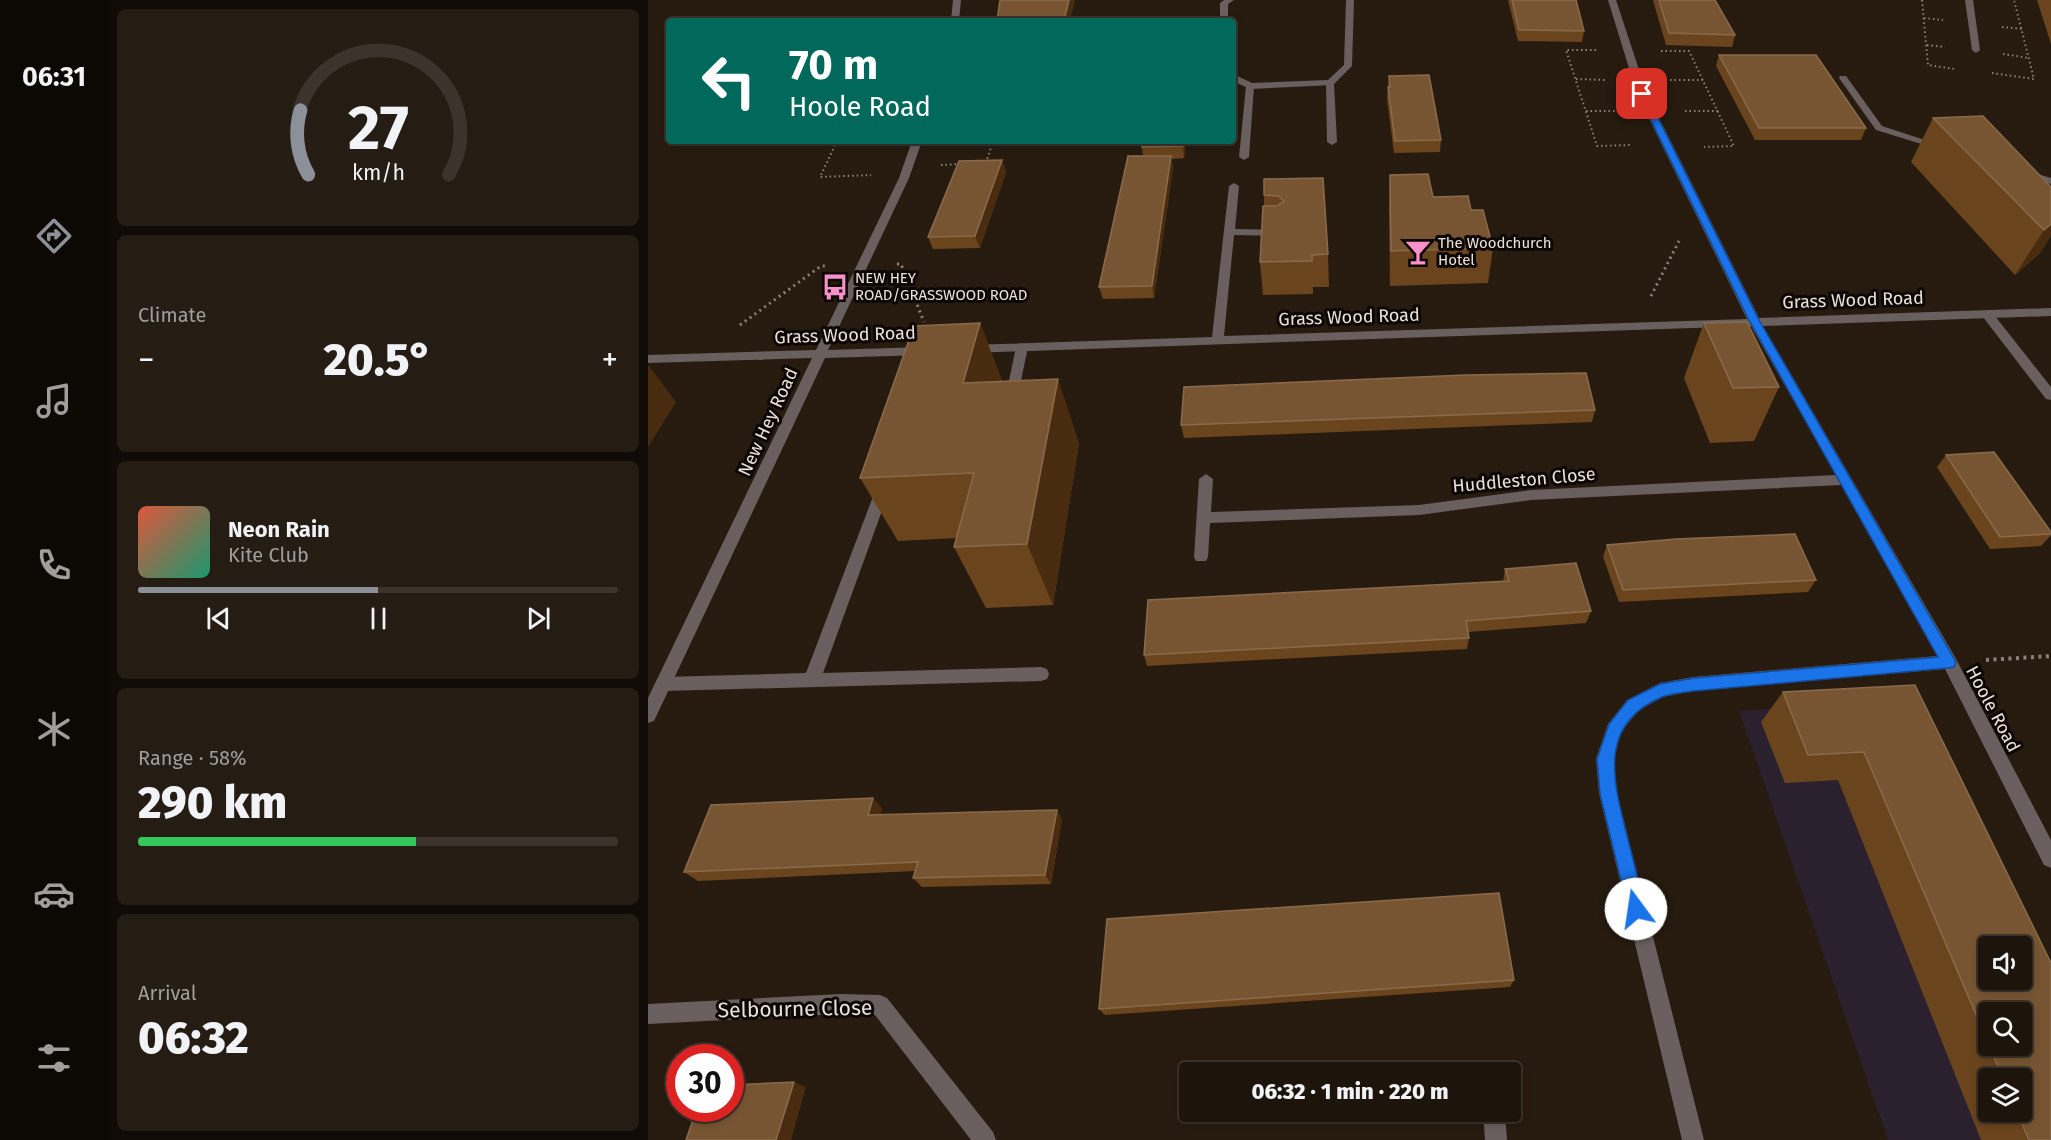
<!DOCTYPE html>
<html lang="en">
<head>
<meta charset="utf-8">
<style>
  :root { --surface:#1d140b; --page:#251d14; --text:#f1f3f6; --muted:#a09e9d; --line:#3b332c; --accent:#8c9099 }
  body { margin:0; font-family:"Fira Sans",sans-serif; background:var(--page); color:var(--text); height:100vh; display:flex; flex-direction:column; font-size:22px; white-space:nowrap }
  * { box-sizing:border-box; margin:0 }
  p { font-size:20px; color:var(--muted) }
  .icon { flex:none; width:33px; height:33px; fill:none; stroke:currentColor; stroke-width:2; stroke-linecap:round; stroke-linejoin:round }
  .map { position:relative; flex:1; overflow:hidden }
  .sheet { display:flex; flex-direction:column; gap:9px; padding:9px; background:#100b06; width:540px }
  .sheet>* { flex:none }
  .guide { position:absolute; left:18px; top:18px; width:570px; height:126px; border-radius:6px; box-shadow:0 3px 9px #0003,0 0 0 2px var(--line); background:#00695c; color:#fff; overflow:hidden }
  .controls { position:absolute; left:1330px; top:936px; display:grid; gap:12px }
  .controls a { display:grid; place-items:center; width:54px; height:54px; border-radius:6px; background:var(--surface); box-shadow:0 3px 9px #0003,0 0 0 2px var(--line); font-size:30px }
  .speed { position:absolute; left:18px; top:1044px; display:flex; gap:12px; font-size:30px; font-weight:700; text-align:center }
  .speed>* { display:grid; place-content:center; width:78px; height:78px; border-radius:50%; background:var(--surface); box-shadow:0 3px 9px #0003,0 0 0 2px var(--line); line-height:1 }
  .speed .limit { border:9px solid #d22; background:#fff; color:#111 }
  .pin { position:absolute; display:grid; place-items:center; width:51px; height:51px; color:#fff; margin:-26px; border-radius:12px; box-shadow:0 3px 9px #0006 }
  .me { position:absolute; width:66px; margin:-33px; rotate:346deg; stroke-linejoin:round; filter:drop-shadow(0 0 4px #0008) }
  .turn { display:flex; align-items:center; gap:21px; height:126px; padding:0 24px; font-size:27px }
  .turn .icon { width:78px; height:78px; stroke-width:2.5 }
  .turn b { display:block; font-size:42px; line-height:51px }
  .big { font-size:45px; font-weight:800; line-height:1.1 }
  .sheet .card { flex:1; display:flex; flex-direction:column; justify-content:center; gap:9px; min-width:0; padding:0 21px; border-radius:9px; background:var(--page) }
  .sheet .dial { align-items:center; gap:0 }
  .dial svg { height:156px; overflow:visible; fill:none; stroke:var(--line); stroke-width:7; stroke-linecap:round; text-anchor:middle }
  .dial text { fill:var(--text); stroke:none }
  .song { display:flex; align-items:center; gap:18px }
  .cover { width:72px; height:72px; border-radius:9px; background:linear-gradient(135deg,hsl(10 70% 55%),hsl(160 70% 35%)) }
  .played { height:6px; border-radius:3px; background:linear-gradient(90deg,var(--accent) 50%,var(--line) 50%) }
  .keys { display:flex; justify-content:space-around; direction:ltr }
  .heat { display:flex; justify-content:space-between; align-items:center; font-size:33px; direction:ltr }
  .charge { height:9px; border-radius:4px; background:linear-gradient(90deg,#34c759 58%,var(--line) 0) }
  .trip { position:absolute; left:531px; top:1062px; width:342px; height:60px; border-radius:6px; background:var(--surface); box-shadow:0 3px 9px #0003,0 0 0 2px var(--line); font-weight:800; line-height:60px; text-align:center }
  main { display:flex; flex:1; min-height:0 }
  .tab-bar { display:flex; flex-direction:column; width:108px; justify-content:space-around; align-items:center; background:#0c0804; color:var(--muted) }
  .tab-bar .icon { width:42px; height:42px }
  .tab-bar .selected { color:var(--accent) }
  .tab-bar b { font-size:27px; color:var(--text) }
  .map>svg:first-child { display:block }
  .commercial { fill:#2b202e; fill-rule:evenodd }
  .lines { fill:none; stroke-linecap:round; stroke-linejoin:round }
  .path-far2 { stroke:#8d8279; stroke-width:2; stroke-dasharray:1.5 3; stroke-linecap:butt }
  .path-far1 { stroke:#8d8279; stroke-width:3; stroke-dasharray:2 4; stroke-linecap:butt }
  .path { stroke:#8d8279; stroke-width:4; stroke-dasharray:3 4.5; stroke-linecap:butt }
  .service { fill:#695f5f; fill-rule:evenodd }
  .minor { fill:#695f5f; fill-rule:evenodd }
  .wall { fill:#6a441d; fill-rule:evenodd }
  .shaded-wall { fill:#492c0f }
  .building { fill:#775532; stroke:#896b4c; stroke-width:1.5; fill-rule:evenodd }
  .route { fill:#1a73e8; stroke:#114b97; stroke-width:1.5 }
  .labels { text-anchor:middle; stroke-width:6; stroke-linejoin:round; paint-order:stroke }
  .far-poi-label { font-size:15px; fill:#eae1da; stroke:#0c0704; text-anchor:start }
  .street-label { font-size:18px; fill:#eae1da; stroke:#0c0704 }
  .near-street-label { font-size:21px; fill:#eae1da; stroke:#0c0704 }
</style>
</head>
<body>
<main>
<nav class="tab-bar">
<b>06:31</b>
<svg class="icon selected" aria-label="directions" viewBox="0 0 24 24"><path d="M12 3l9 9-9 9-9-9zM9 14v-3h6M13 9l2 2-2 2"/></svg>
<svg class="icon" aria-label="music" viewBox="0 0 24 24"><path d="M9 18V5l10-2v13"/><circle cx="6" cy="18" r="3"/><circle cx="16" cy="16" r="3"/></svg>
<svg class="icon" aria-label="phone" viewBox="0 0 24 24"><path d="M5 4h4l2 5-3 2q2 4 5 5l2-3 5 2v4C11 20 4 13 5 4z"/></svg>
<svg class="icon" aria-label="climate" viewBox="0 0 24 24"><path d="M12 3v18M4 7l16 10M4 17L20 7"/></svg>
<svg class="icon" aria-label="car" viewBox="0 0 24 24"><path d="M5 17H2v-5l4-1 3-4h7l3 4 3 1v5h-3M9 17h6M6 11h13"/><circle cx="7" cy="17" r="2"/><circle cx="17" cy="17" r="2"/></svg>
<svg class="icon" aria-label="filters" viewBox="0 0 24 24"><path d="M4 7h16M4 17h16"/><circle cx="9" cy="7" r="2"/><circle cx="15" cy="17" r="2"/></svg>
</nav>
<section class="sheet">
<div class="card dial"><svg viewBox="0 0 100 80">
<path d="M14 69A42 42 0 1 1 86 69"/>
<path d="M14 69A42 42 0 0 1 10 36" stroke="#8c9099"/>
<text x="50" y="56" font-size="32" font-weight="700">27</text>
<text x="50" y="72" font-size="11">km/h</text>
</svg></div>
<div class="card"><p>Climate</p>
<div class="heat"><a>−</a><b class="big">20.5°</b><a>+</a></div>
</div>
<div class="card">
<div class="song"><i class="cover"></i><div><b>Neon Rain</b><p>Kite Club</p></div></div>
<div class="played"></div>
<div class="keys"><svg class="icon" aria-label="previous" viewBox="0 0 24 24"><path d="M18 5L8 12l10 7zM5 5v14"/></svg><svg class="icon" aria-label="pause" viewBox="0 0 24 24"><path d="M8 5v14M16 5v14"/></svg><svg class="icon" aria-label="next" viewBox="0 0 24 24"><path d="M6 5l10 7-10 7zM19 5v14"/></svg></div>
</div>
<div class="card"><p>Range · 58%</p><b class="big">290 km</b><div class="charge"></div></div>
<div class="card"><p>Arrival</p><b class="big">06:32</b></div>
</section>
<div class="map">
<svg width="1403" height="1140" viewBox="0 0 1403 1140">
  <rect width="100%" height="100%" fill="#271b0f"/>
  <!-- commercial -->
  <path class="commercial" d="M1262 700 1403 989V1140H1240L1091 711ZM1341 946H1374V980H1341ZM1341 1012H1374V1046H1341ZM1341 1078H1374V1112H1341Z"/>
  <g class="lines">
    <!-- path-far2 -->
    <g class="path-far2">
      <path d="M1274 0 1280 65 1307 69"/>
      <path d="M1276 18 1295 20"/>
      <path d="M1354 27 1374 29"/>
      <path d="M1279 45 1297 47"/>
      <path d="M948 50H918L949 146 984 145"/>
      <path d="M1013 51H1041L1086 146 1056 147"/>
      <path d="M1355 54 1381 58"/>
      <path d="M1344 73 1386 79 1366 0"/>
      <path d="M928 79 957 80"/>
      <path d="M1022 80H1055"/>
      <path d="M938 111H970"/>
      <path d="M1037 111H1070"/>
      <path d="M189 141 172 177 223 175"/>
      <path d="M338 163 345 141"/>
      <path d="M293 165 312 164"/>
    </g>
    <!-- path-far1 -->
    <g class="path-far1">
      <path d="M249 264H253L276 322"/>
      <path d="M1003 296 1031 241"/>
      <path d="M92 325 173 266H180"/>
    </g>
    <!-- path -->
    <path class="path" d="M1338 660 1403 656"/>
    <!-- service -->
    <g class="service">
      <path d="M682 80 686 83 689 142 684 145 679 142 678 83Z"/>
      <path d="M602 83 606 86 601 157 596 160 591 157 598 86Z"/>
      <path d="M1339 310 1343 311 1403 387V400L1398 399 1335 317 1333 314Z"/>
      <path d="M374 343 380 347 369 400 363 404 357 400 368 347Z"/>
      <path d="M236 481 243 486 175 673 393 667 399 669 401 674 399 679 393 681 15 691 9 689 7 684 9 679 15 677 158 673 229 486Z"/>
    </g>
    <!-- minor -->
    <g class="minor">
      <path d="M305 0H313L311 21H303Z"/>
      <path d="M576 0H586L580 4V21H572V3Z"/>
      <path d="M698 0H706L704 66 685 85 602 89 585 81V74L604 83 680 80 696 65Z"/>
      <path d="M960 0H968L999 94 1111 318 1403 308V316L1115 326 1307 657 1403 840V868L1396 865 1297 669 1045 691 1015 697 991 710 973 732 966 759 969 793 1056 1140H1034L951 793 948 759 960 724 979 700 1012 683 1045 677 1289 656 1193 485 883 500 771 515 562 523 560 557 558 561H548L546 557 551 479 558 474 565 479 563 512 771 505 883 490 1188 475 1103 326 321 353 315 349 321 345 564 337 581 186 586 183 591 186 587 229 631 230 636 233 631 236 586 235 576 336 1099 319 989 94Z"/>
      <path d="M1317 0H1325L1332 50 1328 53 1324 50Z"/>
      <path d="M1192 76H1198L1234 126 1298 147 1293 150 1228 130 1191 78Z"/>
      <path d="M264 141H274L261 178 180 350 276 347 282 351 276 355 177 358 6 721 0 723V698L164 358 0 363V355L168 350 251 178Z"/>
      <path d="M1376 170 1403 178V184L1372 175 1371 173Z"/>
      <path d="M193 994 232 995 239 998 345 1132 348 1140H323L227 1015 193 1014 0 1024V1004Z"/>
      <path d="M835 1112H857L859 1140H837Z"/>
    </g>
  </g>
  <!-- wall -->
  <g class="wall">
    <path d="M860 0H928L936 31 934 42 870 41Z"/>
    <path d="M1005 0H1067L1087 35 1084 47 1018 45Z"/>
    <path d="M1389 0H1403V44Z"/>
    <path d="M1071 55 1218 128 1213 140H1107L1068 66Z"/>
    <path d="M741 76 793 140 792 152 746 153 739 99Z"/>
    <path d="M1285 118 1403 187 1393 252 1367 275 1263 162Z"/>
    <path d="M538 141 536 158 523 159 525 168 506 298 455 299 451 287 495 156 494 147Z"/>
    <path d="M354 160 358 172 332 248 285 249 280 237Z"/>
    <path d="M742 175 785 197 823 210 845 248 840 283 742 286 741 209Z"/>
    <path d="M616 179 680 254 681 287H665V294L615 295 612 262 616 206Z"/>
    <path d="M332 323 354 381 431 443 405 605 338 608 306 547 309 538 250 541 212 478Z"/>
    <path d="M1056 323 1131 387 1106 441 1062 443 1036 378Z"/>
    <path d="M947 410 944 422 536 438 533 425Z"/>
    <path d="M1298 455 1403 532V535L1393 546 1342 549 1289 467Z"/>
    <path d="M959 545 1168 580 1160 592 971 602 955 557Z"/>
    <path d="M857 569 943 611 938 623 820 632 821 638 819 649 499 666 496 655 855 582Z"/>
    <path d="M1267 685 1403 1140H1333L1190 780 1137 783 1113 722 1135 692ZM1341 1078H1374V1112H1341Z"/>
    <path d="M234 808 232 815 414 819 403 884 274 887 265 878 267 871 50 881 36 872Z"/>
    <path d="M866 980 862 987 457 1015 451 1009Z"/>
  </g>
  <!-- shaded-wall -->
  <g class="shaded-wall">
    <path d="M421 0H427L422 21H416Z"/>
    <path d="M535 141H538L536 158 535 146Z"/>
    <path d="M523 156 525 168 506 298 504 286Z"/>
    <path d="M354 160 358 172 332 248 327 236Z"/>
    <path d="M1403 224V236L1393 252 1367 275 1396 230Z"/>
    <path d="M332 323 357 389 315 383Z"/>
    <path d="M0 365 28 402 0 447Z"/>
    <path d="M410 379 431 443 405 605 379 544Z"/>
    <path d="M225 798 234 808 230 825 220 815Z"/>
    <path d="M409 810 414 819 403 884 397 875Z"/>
    <path d="M146 1082 158 1087 143 1140H128Z"/>
  </g>
  <!-- building -->
  <g class="building">
    <path d="M352 0H421L416 21H349Z"/>
    <path d="M864 0H928L936 31 871 30Z"/>
    <path d="M1011 0H1067L1087 35 1021 33Z"/>
    <path d="M1071 55H1168L1218 128H1111Z"/>
    <path d="M781 75 793 140 747 141 740 87H742L741 76Z"/>
    <path d="M1335 116 1403 187V224L1396 230 1285 118Z"/>
    <path d="M495 141H535V146L494 147Z"/>
    <path d="M480 156H523L504 286 451 287Z"/>
    <path d="M354 160 327 236 280 237 311 161Z"/>
    <path d="M780 174 785 197 820 196 823 210H835L845 248 743 251 742 175Z"/>
    <path d="M675 178 680 254 664 255V261L612 262 615 206H629L636 201 630 196 616 195V179Z"/>
    <path d="M1099 322 1131 387 1085 388 1056 323Z"/>
    <path d="M332 323 315 383 410 379 379 544 306 547 326 473 212 478 266 326Z"/>
    <path d="M938 373 947 410 533 425 536 387 818 375Z"/>
    <path d="M1346 452 1403 532V534L1352 537 1298 455Z"/>
    <path d="M1147 534 1168 580 975 590 959 545 1028 539Z"/>
    <path d="M928 563 943 611 818 621 821 638 496 655 500 600 861 581 857 569Z"/>
    <path d="M1267 685 1403 963V1140H1381L1369 1112H1374V1078H1355L1341 1046H1374V1012H1341V1045L1216 752 1160 755 1135 692ZM1341 946H1374V980H1341Z"/>
    <path d="M225 798 220 815 409 810 397 875 265 878 270 862 36 872 63 805Z"/>
    <path d="M851 893 866 980 451 1009 459 919Z"/>
    <path d="M146 1082 128 1140H38L49 1108H82V1085Z"/>
  </g>
  <!-- route -->
  <path class="route" d="M994 91 998 94 1111 320 1308 662 1306 667 1300 668 1046 691C1035 693 1023 693 1014 697 952 723 964 776 977 828 984 855 991 882 997 909L995 915 988 918 982 915 980 909 952 794 949 759 961 724 980 700 1012 684 1046 678 1290 657 1101 320 990 94Z"/>
  <!-- icons -->
  <defs>
    <g id="bar-bare" transform="scale(2.07)"><path d="M-6-5H6L.8 .8V4.5H3.5V6h-7V4.5H-.8V.8Z" fill="#f990ca" stroke="#0c0704" stroke-width="2.5" paint-order="stroke"/></g>
    <g id="bus-bare" transform="scale(2.07)"><path d="M-5-6H5V4H4V6H2V4H-2V6H-4V4H-5ZM-3.5-4V0h7V-4ZM-3.5 1.2v1.5H-2V1.2ZM2 1.2v1.5H3.5V1.2Z" fill="#f990ca" stroke="#0c0704" stroke-width="2.5" paint-order="stroke"/></g>
  </defs>
  <g fill-rule="evenodd">
    <use href="#bar-bare" x="770" y="252"/>
    <use href="#bus-bare" x="187" y="287"/>
  </g>
  <g class="labels">
    <!-- far-poi labels -->
    <g class="far-poi-label">
      <text x="790" y="248">The Woodchurch<tspan x="790" dy="17">Hotel</tspan></text>
      <text x="207" y="283">NEW HEY<tspan x="207" dy="17">ROAD/GRASSWOOD ROAD</tspan></text>
    </g>
    <!-- street labels -->
    <g class="street-label">
      <text transform="translate(1205 300) rotate(-2)" y="6">Grass Wood Road</text>
      <text transform="translate(701 317) rotate(-2)" y="6">Grass Wood Road</text>
      <text transform="translate(197 335) rotate(-2)" y="6">Grass Wood Road</text>
      <text transform="translate(120 422) rotate(-65)" y="6">New Hey Road</text>
      <text transform="translate(876 480) rotate(-5)" y="6">Huddleston Close</text>
      <text transform="translate(1345 709) rotate(62)" y="6">Hoole Road</text>
    </g>
    <!-- near-street labels -->
    <g class="near-street-label">
      <text transform="translate(147 1009) rotate(-1)" y="7">Selbourne Close</text>
    </g>
  </g>
</svg>
<div class="controls">
<a><svg class="icon" aria-label="sound" viewBox="0 0 24 24"><path d="M4 9h4l5-4v14l-5-4H4zM17 9q2 3 0 6"/></svg></a>
<a><svg class="icon" aria-label="search" viewBox="0 0 24 24"><circle cx="10" cy="10" r="6"/><path d="M15 15l6 6"/></svg></a>
<a><svg class="icon" aria-label="layers" viewBox="0 0 24 24"><path d="M12 4l9 5-9 5-9-5zM3 14l9 5 9-5"/></svg></a>
</div>
<div class="speed"><div class="limit">30</div></div>
<div class="pin" style="left:994px;top:94px;background:#d93025"><svg class="icon" aria-label="arrive" viewBox="0 0 24 24"><path d="M6 21V4h12l-3 4 3 4H6"/></svg></div>
<svg class="me" style="left:988px;top:909px" viewBox="-20 -20 40 40"><circle r="19" fill="#fff"/><path d="M0-13L10 11 0 6-10 11z" fill="#1a73e8"/></svg>
<div class="trip">06:32 · 1 min · 220 m</div>
<div class="guide">
<div class="turn"><svg class="icon" aria-label="left" viewBox="0 0 24 24"><path d="M17 20v-9H6M10 6l-5 5 5 5"/></svg><div><b>70 m</b>Hoole Road</div></div>
</div>
</div>
</main>
</body>
</html>
